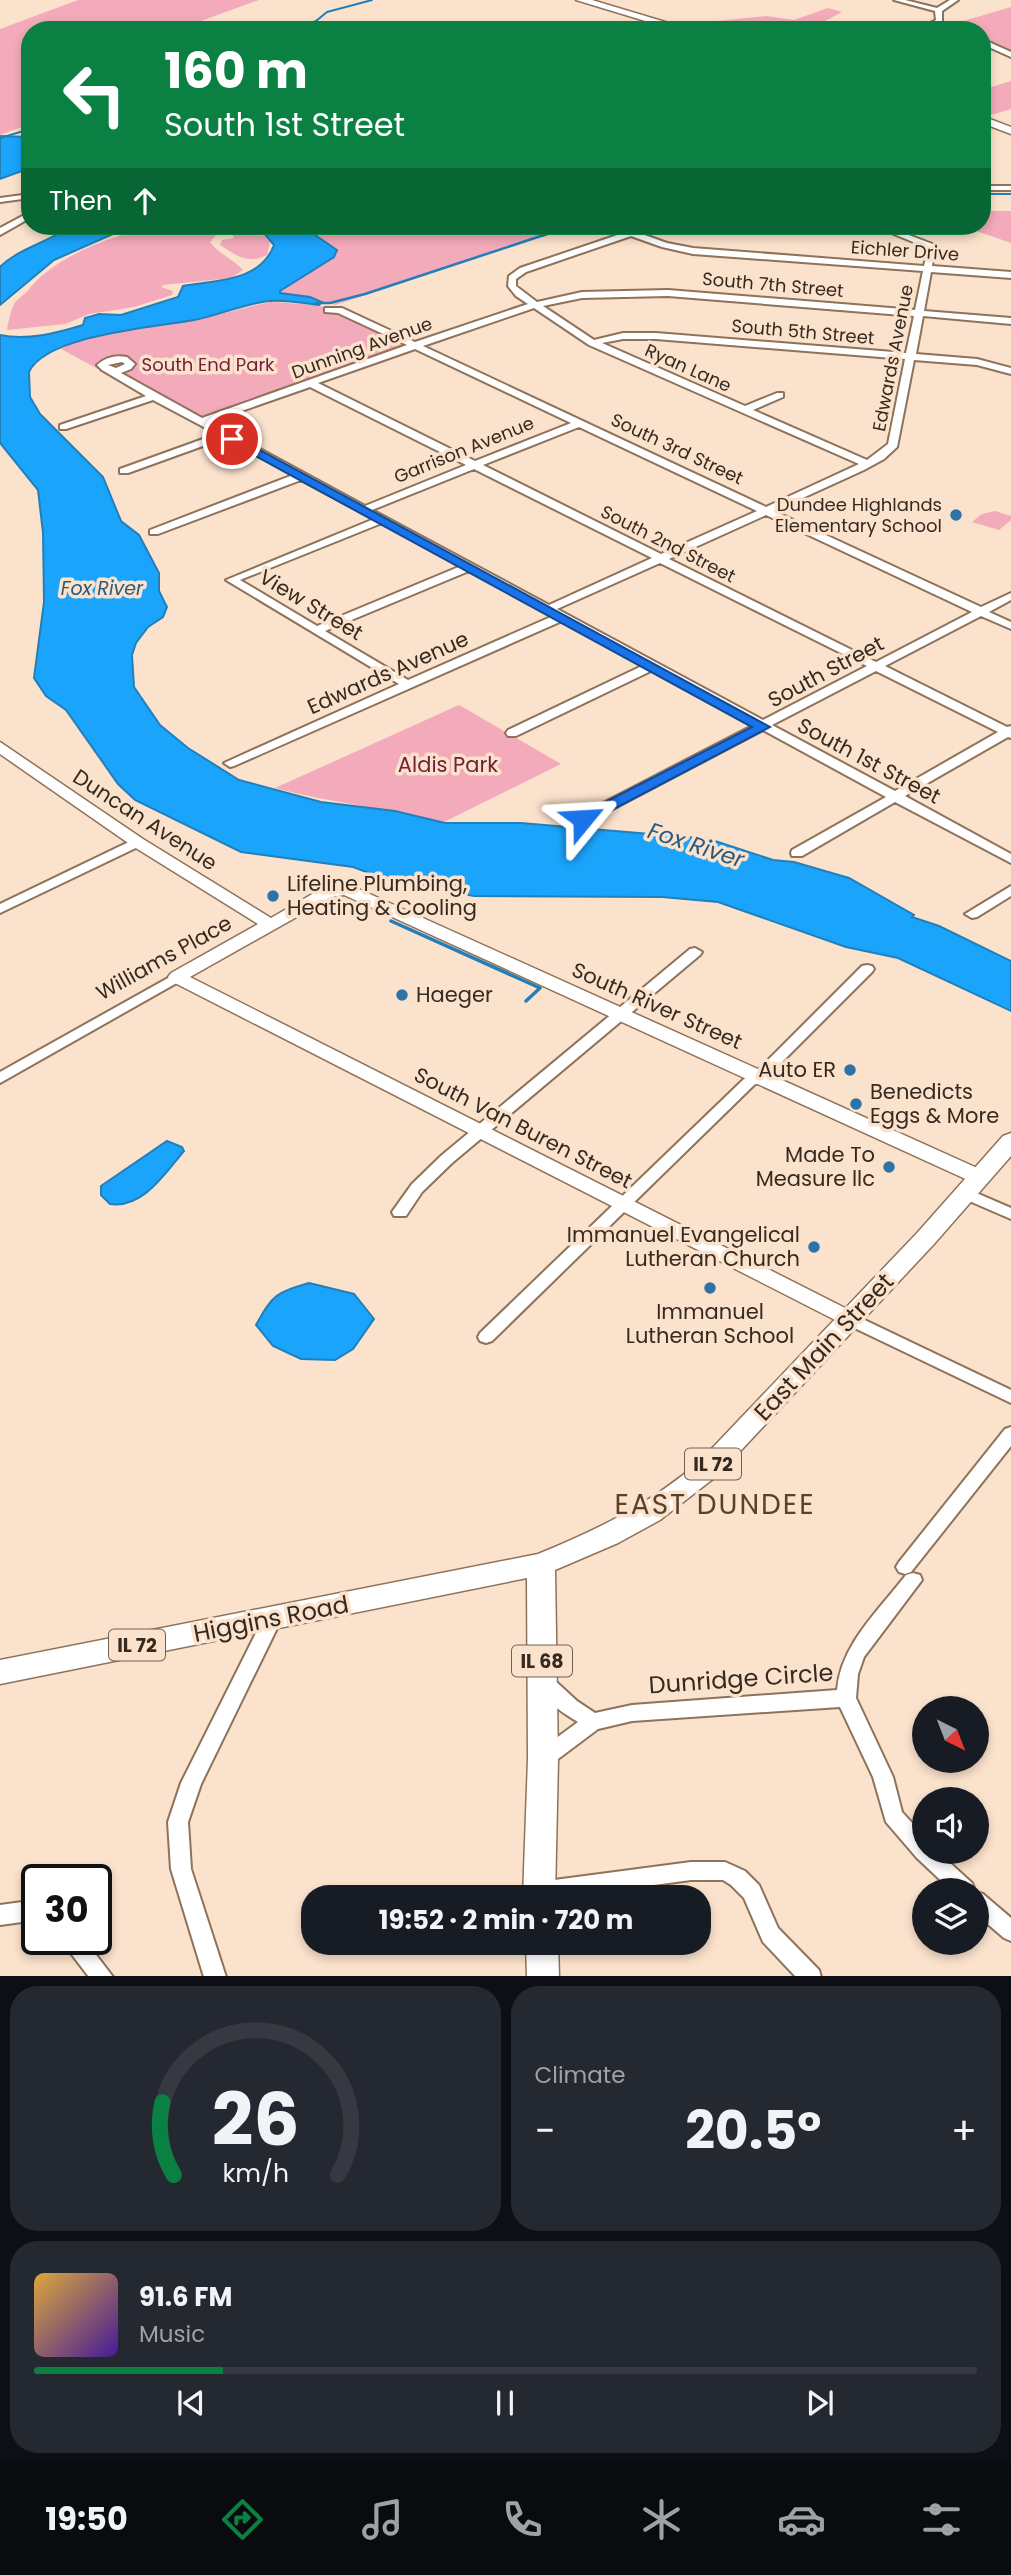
<!DOCTYPE html>
<html lang="en">
<head>
<meta charset="utf-8">
<style>
  :root { --surface:#171b24; --page:#242831; --text:#f1f3f6; --muted:#9ea1a6; --line:#363941; --accent:#0b8043 }
  body { margin:0; font-family:Poppins,sans-serif; background:var(--page); color:var(--text); height:100vh; display:flex; flex-direction:column; font-size:26px; white-space:nowrap }
  * { box-sizing:border-box; margin:0 }
  p { font-size:23px; color:var(--muted) }
  .icon { flex:none; width:38px; height:38px; fill:none; stroke:currentColor; stroke-width:2; stroke-linecap:round; stroke-linejoin:round }
  .map { position:relative; height:1976px; overflow:hidden }
  .side { display:flex; flex-direction:column; gap:10px; padding:10px; background:#0d0f14; flex:1 }
  .side>* { flex:none }
  .top-card { position:absolute; left:21px; top:21px; width:970px; height:214px; border-radius:28px; box-shadow:0 4px 10px #0003; background:#0b8043; color:#fff; overflow:hidden }
  .needle { width:46px; rotate:138deg }
  .tools { position:absolute; left:912px; top:1696px; display:grid; gap:14px }
  .tools a { display:grid; place-items:center; width:77px; height:77px; border-radius:50%; background:var(--surface); box-shadow:0 4px 10px #0003; font-size:35px }
  .speed { position:absolute; left:21px; top:1864px; display:flex; gap:14px; font-size:35px; font-weight:700; text-align:center }
  .speed>* { display:grid; place-content:center; width:91px; height:91px; border-radius:50%; background:var(--surface); box-shadow:0 4px 10px #0003; line-height:1 }
  .speed .limit { border:4px solid #111; border-radius:10px; background:#fff; color:#111 }
  .pin { position:absolute; display:grid; place-items:center; width:60px; height:60px; color:#fff; margin:-30px; border:4px solid #fff; border-radius:50%; box-shadow:0 2px 7px #0007 }
  .me { position:absolute; width:77px; margin:-38px; rotate:63deg; stroke-linejoin:round; filter:drop-shadow(0 0 5px #0008) }
  .turn { display:flex; align-items:center; gap:24px; height:147px; padding:0 28px; font-size:32px }
  .turn .icon { width:91px; height:91px; stroke-width:2.5 }
  .turn b { display:block; font-size:49px; line-height:60px }
  .then { display:flex; align-items:center; height:66px; padding:0 28px; background:#0003; gap:14px; font-size:26px }
  .big { font-size:52px; font-weight:700; line-height:1.1 }
  .side .tile { flex:1; display:flex; flex-direction:column; justify-content:center; gap:10px; min-width:0; padding:0 24px; border-radius:28px; background:var(--page) }
  .side .dial { align-items:center; gap:0 }
  .dial svg { height:182px; overflow:visible; fill:none; stroke:var(--line); stroke-width:7; stroke-linecap:round; text-anchor:middle }
  .dial text { fill:var(--text); stroke:none }
  .song { display:flex; align-items:center; gap:21px }
  .cover { width:84px; height:84px; border-radius:10px; background:linear-gradient(135deg,hsl(40 70% 55%),hsl(260 70% 35%)) }
  .played { height:7px; border-radius:4px; background:linear-gradient(90deg,var(--accent) 20%,var(--line) 20%) }
  .keys { display:flex; justify-content:space-around; direction:ltr }
  .heat { display:flex; justify-content:space-between; align-items:center; font-size:38px; direction:ltr }
  .side .tiles { flex:1; display:grid; gap:10px; grid-template-columns:1fr 1fr }
  .tile:last-child { grid-column:span 2 }
  .trip { position:absolute; left:301px; top:1885px; width:410px; height:70px; border-radius:28px; background:var(--surface); box-shadow:0 4px 10px #0003; font-weight:700; line-height:70px; text-align:center }
  .tabs { display:flex; height:112px; justify-content:space-around; align-items:center; background:#090b0e; color:var(--muted) }
  .tabs .icon { width:49px; height:49px }
  .tabs .current { color:var(--accent) }
  .tabs b { font-size:32px; color:var(--text) }
  .map>svg:first-child { display:block }
  .green { fill:#f3aaba }
  .water { fill:#1aa4fc; stroke:#227fba; stroke-width:2 }
  .lines { fill:none; stroke-linecap:round; stroke-linejoin:round }
  .stream-far2 { stroke:#227fba; stroke-width:2 }
  .stream-far1 { stroke:#227fba; stroke-width:2.5 }
  .stream { stroke:#227fba; stroke-width:3.5 }
  .minor-casing { stroke:#8e7259; stroke-width:4 }
  .tertiary-casing { stroke:#8e7259; stroke-width:3 }
  .primary-casing { stroke:#8e7259; stroke-width:3 }
  .minor { fill:#fff; fill-rule:evenodd }
  .tertiary { fill:#fff; fill-rule:evenodd }
  .primary { fill:#fff; fill-rule:evenodd }
  .route { fill:#1a73e8; stroke:#114b97; stroke-width:2 }
  .poi-dot { fill:#2d73a8; stroke:#fbe2cc; stroke-width:2.5 }
  .labels { text-anchor:middle; stroke-width:7; stroke-linejoin:round; paint-order:stroke }
  .far-street-label { font-size:18px; fill:#362a20; stroke:#fbe2cc }
  .far-park-label { font-size:18px; fill:#73203b; stroke:#fbe2cc }
  .far-poi-label { font-size:18px; fill:#362a20; stroke:#fbe2cc; text-anchor:end }
  .far-water-label { font-size:19px; font-style:italic; fill:#2b5a7e; stroke:#fbe2cc }
  .shield { fill:#fbe2cc; stroke:#716154; stroke-width:2 }
  .shield-label { font-size:19px; font-weight:bold; fill:#362a20 }
  .street-label { font-size:21px; fill:#362a20; stroke:#fbe2cc }
  .park-label { font-size:21px; fill:#73203b; stroke:#fbe2cc }
  .poi-label { font-size:21px; fill:#362a20; stroke:#fbe2cc; text-anchor:start }
  .water-label { font-size:23px; font-style:italic; fill:#2b5a7e; stroke:#fbe2cc }
  .near-street-label { font-size:24px; fill:#362a20; stroke:#fbe2cc }
  .near-quarter-label { font-size:28px; letter-spacing:2px; fill:#5a422a; stroke:#fbe2cc }
</style>
</head>
<body>
<div class="map">
<svg width="1011" height="1977" viewBox="0 0 1011 1977">
  <rect width="100%" height="100%" fill="#fbe2cc"/>
  <!-- green -->
  <g class="green">
    <path d="M78 0H259L176 30H30V124L0 135V29Z"/>
    <path d="M1011 7V51L982 40V30L940 28Z"/>
    <path d="M828 8 842 12 825 21 857 30H708L687 24 766 16 794 20Z"/>
    <path d="M1011 81V109L991 115 982 112V90Z"/>
    <path d="M982 211H1011V243L962 226H982Z"/>
    <path d="M167 226 211 228 217 234 210 242C219 254 233 259 243 270L231 278 163 285 161 287 173 291 172 295 134 307 89 314 65 324 7 330C8 323 11 310 14 304 18 298 26 294 30 288 58 254 123 230 167 226Z"/>
    <path d="M229 226C246 226 259 229 270 242L267 255C248 265 235 255 220 245L222 240 234 238Z"/>
    <path d="M303 226H575L335 305 310 297 281 293V291L334 257 338 250Z"/>
    <path d="M271 302 319 305 404 346 205 417 199 416 119 373 134 364 130 359H107L100 363 98 369 61 349C92 331 155 326 192 320 218 316 244 307 271 302Z"/>
    <path d="M995 511 1011 516V520L999 530 972 522 982 514Z"/>
    <path d="M459 705 561 764 444 822C388 808 331 803 275 788Z"/>
  </g>
  <!-- water -->
  <g class="water">
    <path d="M0 136 30 137V168L0 179Z"/>
    <path d="M70 226H131L54 260 0 305V267C19 248 48 243 70 226Z"/>
    <path d="M245 226H302L337 250 334 257 280 291V293L310 297 322 302 319 305C303 303 286 300 270 301 245 303 221 315 194 320 156 327 46 335 29 372L30 397 40 414 103 477 121 521 139 535 159 573V591L167 607 163 617 148 627 136 643 132 655 134 687 160 725 188 748 239 780 321 802 395 811 445 823H521L709 839 773 860 794 862 849 878 914 915 912 917 939 926 1011 961V1011L898 958 846 947 718 902 662 897 474 896 388 880 353 867 241 852 135 800 118 784 66 710 46 696 34 678 44 602 43 533 38 490 0 443V335C27 341 57 333 83 325L85 318 99 314 121 315 178 297 183 286C217 280 260 282 274 245L262 231Z"/>
    <path d="M167 1141 182 1147 184 1151C166 1172 143 1209 110 1204L101 1195V1186Z"/>
    <path d="M309 1283 354 1294 374 1319 353 1349 335 1360 301 1359 273 1346 256 1325C273 1294 276 1293 309 1283Z"/>
  </g>
  <g class="lines">
    <!-- stream-far2 -->
    <g class="stream-far2">
      <path d="M294 30 316 21 327 12 372 0"/>
      <path d="M0 138 30 129"/>
      <path d="M982 194H1011"/>
      <path d="M542 236 571 226"/>
    </g>
    <!-- stream-far1 -->
    <path class="stream-far1" d="M316 303H330L365 294 547 234"/>
    <!-- stream -->
    <path class="stream" d="M391 921 540 988 526 1001"/>
    <!-- minor casing -->
    <g class="minor-casing">
      <g id="minor">
        <path d="M894 0H905L937 8 950 0H958L942 11V22L926 30H917L936 20 935 11Z"/>
        <path d="M982 39 1011 52V57L982 44Z"/>
        <rect x="982" y="186" width="29" height="4"/>
        <path d="M30 194V198L0 202V198Z"/>
        <path d="M30 212V218L0 235V228Z"/>
        <path d="M644 226H655L639 233 667 243 693 248 924 266 928 248 874 226H885L935 245 932 266 1011 272V278L931 272 924 311 1011 318V324L923 316 916 354 977 359 1011 368V374L977 365 914 360 897 447 884 459 864 470 774 511 981 607 1011 593V600L989 612 1011 622V629L981 616 885 666 1007 727 1011 726V738L1008 737 905 796 1011 854V863L895 802 802 856H792L791 853 792 850 886 797 763 730 588 822H578L577 819 578 816 754 725 653 670 516 736H508L506 733 508 730 644 665 562 621 234 766 230 767 224 763 399 684 226 580 374 519 301 480 158 534H150V530L293 475 225 438 128 473H120V469L217 434 153 400 66 429H60V425L146 396 102 370 97 365C106 357 116 355 127 357L135 364 131 369 121 373 202 418 407 345 338 313 325 312V308H342L415 342 528 304 516 296 508 286 509 276 520 268ZM631 236 662 247 693 254 923 271 915 310 668 290 582 292 537 302 516 286V279L526 272ZM668 296 914 316 906 353 656 333H623L594 340 543 306 582 298ZM534 308 589 345 859 464 766 507 423 346ZM623 339H656L905 359 888 444 867 460 753 410 783 397V393H777L745 406 602 343ZM415 349 571 423 475 461 318 383ZM122 362 125 364 116 368 108 365ZM310 387 466 465 365 506 210 422ZM579 427 757 511 661 554 483 465ZM474 469 652 558 549 605 372 510ZM766 515 972 612 876 662 669 559ZM382 523 461 566 317 626 240 580ZM660 563 867 666 763 720 557 609ZM469 571 553 616 408 680 325 631ZM876 671 998 732 895 791 772 725Z"/>
        <path d="M137 838 143 842 142 845 0 913V904Z"/>
        <path d="M1011 886V896L977 917 972 918 965 914Z"/>
        <path d="M695 948 702 952 700 955 452 1163 422 1192 406 1216H394L392 1212 412 1184 442 1155 690 949Z"/>
        <path d="M867 965 872 966 874 969 872 972 764 1080 754 1085 492 1341 486 1343 480 1341 478 1337 480 1333 744 1079 754 1074 862 966Z"/>
        <path d="M177 973 184 977 182 980 0 1083V1072Z"/>
        <path d="M965 1188 1011 1208V1219L960 1197 957 1193 960 1189Z"/>
        <path d="M850 1313 1011 1390V1403L844 1323 842 1319 844 1315Z"/>
        <path d="M1011 1427V1446L911 1572 905 1574 899 1572 896 1567 899 1562 1005 1429Z"/>
        <path d="M913 1573 920 1575 922 1580 864 1657 858 1674 856 1698 893 1777 902 1812 924 1836V1852H938L972 1883 975 1890H951L917 1858 886 1822 873 1777 840 1707 632 1721 598 1729 550 1765 543 1768 536 1765 533 1759 536 1753 578 1722C563 1713 543 1700 535 1684L538 1678 545 1676 552 1678 577 1701 595 1713 632 1705 837 1690C841 1644 879 1610 906 1575Z"/>
        <path d="M273 1610 280 1613 282 1618 201 1784 188 1822 191 1869 226 1977H204L171 1869 168 1822 181 1783 266 1613Z"/>
        <path d="M691 1862H725L745 1871 759 1885 778 1928 819 1970 821 1977H796L763 1942 744 1898 731 1885 723 1880H691L565 1897H531L529 1891 532 1884 539 1882Z"/>
        <path d="M976 1892 983 1894 1011 1918V1941L1004 1938 976 1914Z"/>
        <path d="M37 1900V1920L0 1925V1905Z"/>
        <path d="M60 1939H84L113 1977H89Z"/>
      </g>
    </g>
    <!-- tertiary casing -->
    <g class="tertiary-casing">
      <path id="tertiary" d="M0 742 143 839 271 918 321 889 352 886 986 1172 989 1177 986 1182H972L344 895 332 897 190 977 857 1314 860 1319 857 1324 850 1326 843 1324 171 981 168 977 171 973 258 924 131 845 0 754Z"/>
    </g>
    <!-- primary casing -->
    <g class="primary-casing">
      <g id="primary">
        <path d="M576 0H592L692 30H675Z"/>
        <path d="M982 116 1011 127V134L982 123Z"/>
        <path d="M1011 1133V1156L934 1244 718 1475 660 1520 618 1543 555 1570 558 1759 555 1897H523L528 1759 527 1578 0 1684V1660L538 1554C597 1530 652 1503 700 1461L918 1232 1003 1136Z"/>
        <path d="M526 1942H558L559 1977H527Z"/>
      </g>
    </g>
    <!-- minor -->
    <use href="#minor" class="minor"/>
    <!-- tertiary -->
    <use href="#tertiary" class="tertiary"/>
    <!-- primary -->
    <use href="#primary" class="primary"/>
  </g>
  <!-- route -->
  <path class="route" d="M228 437H236L770 727 589 822H578L576 819 578 816 752 727 228 441Z"/>
  <!-- markers -->
  <g class="poi-dot">
    <circle cx="956" cy="515" r="7"/>
    <circle cx="273" cy="896" r="7"/>
    <circle cx="402" cy="995" r="7"/>
    <circle cx="850" cy="1070" r="7"/>
    <circle cx="856" cy="1104" r="7"/>
    <circle cx="889" cy="1167" r="7"/>
    <circle cx="814" cy="1247" r="7"/>
    <circle cx="710" cy="1288" r="7"/>
  </g>
  <g class="labels">
    <!-- far-street labels -->
    <g class="far-street-label">
      <text transform="translate(905 251) rotate(4)" y="6">Eichler Drive</text>
      <text transform="translate(773 285) rotate(5)" y="6">South 7th Street</text>
      <text transform="translate(803 332) rotate(5)" y="6">South 5th Street</text>
      <text transform="translate(362 348) rotate(-20)" y="6">Dunning Avenue</text>
      <text transform="translate(893 358) rotate(-79)" y="6">Edwards Avenue</text>
      <text transform="translate(688 368) rotate(24)" y="6">Ryan Lane</text>
      <text transform="translate(677 449) rotate(25)" y="6">South 3rd Street</text>
      <text transform="translate(464 450) rotate(-22)" y="6">Garrison Avenue</text>
      <text transform="translate(668 544) rotate(27)" y="6">South 2nd Street</text>
    </g>
    <!-- far-park labels -->
    <g class="far-park-label">
      <text x="208" y="371">South End Park</text>
    </g>
    <!-- far-poi labels -->
    <g class="far-poi-label">
      <text x="942" y="511">Dundee Highlands<tspan x="942" dy="21">Elementary School</tspan></text>
    </g>
    <!-- far-water labels -->
    <g class="far-water-label">
      <text x="102" y="595">Fox River</text>
    </g>
    <!-- shield labels -->
    <g class="shield">
      <rect x="685" y="1448.5" width="56" height="31" rx="5"/>
      <rect x="109" y="1629.5" width="56" height="31" rx="5"/>
      <rect x="512" y="1645.5" width="60" height="31" rx="5"/>
    </g>
    <g class="shield-label">
      <text x="713" y="1471">IL 72</text>
      <text x="137" y="1652">IL 72</text>
      <text x="542" y="1668">IL 68</text>
    </g>
    <!-- street labels -->
    <g class="street-label">
      <text transform="translate(311 605) rotate(31)" y="7">View Street</text>
      <text transform="translate(826 672) rotate(-28)" y="7">South Street</text>
      <text transform="translate(388 673) rotate(-24)" y="7">Edwards Avenue</text>
      <text transform="translate(869 761) rotate(28)" y="7">South 1st Street</text>
      <text transform="translate(145 820) rotate(33)" y="7">Duncan Avenue</text>
      <text transform="translate(164 958) rotate(-29)" y="7">Williams Place</text>
      <text transform="translate(657 1006) rotate(24)" y="7">South River Street</text>
      <text transform="translate(523 1128) rotate(27)" y="7">South Van Buren Street</text>
    </g>
    <!-- park labels -->
    <g class="park-label">
      <text x="448" y="772">Aldis Park</text>
    </g>
    <!-- poi labels -->
    <g class="poi-label">
      <text x="287" y="891">Lifeline Plumbing,<tspan x="287" dy="24">Heating &amp; Cooling</tspan></text>
      <text x="416" y="1002">Haeger</text>
      <text x="836" y="1077" text-anchor="end">Auto ER</text>
      <text x="870" y="1099">Benedicts<tspan x="870" dy="24">Eggs &amp; More</tspan></text>
      <text x="875" y="1162" text-anchor="end">Made To<tspan x="875" dy="24">Measure llc</tspan></text>
      <text x="800" y="1242" text-anchor="end">Immanuel Evangelical<tspan x="800" dy="24">Lutheran Church</tspan></text>
      <text x="710" y="1319" text-anchor="middle">Immanuel<tspan x="710" dy="24">Lutheran School</tspan></text>
    </g>
    <!-- water labels -->
    <g class="water-label">
      <text transform="translate(696 845) rotate(18)" y="8">Fox River</text>
    </g>
    <!-- near-street labels -->
    <g class="near-street-label">
      <text transform="translate(824 1347) rotate(-47)" y="8">East Main Street</text>
      <text transform="translate(271 1619) rotate(-11)" y="8">Higgins Road</text>
      <text transform="translate(741 1679) rotate(-4)" y="8">Dunridge Circle</text>
    </g>
    <!-- near-quarter labels -->
    <g class="near-quarter-label">
      <text x="715" y="1514">EAST DUNDEE</text>
    </g>
  </g>
</svg>
<div class="tools">
<a><svg class="needle" viewBox="-14 -14 28 28"><path d="M0-13l5 13h-10z" fill="#e53935"/><path d="M0 13l5-13h-10z" fill="#9ea1a6"/></svg></a>
<a><svg class="icon" aria-label="sound" viewBox="0 0 24 24"><path d="M4 9h4l5-4v14l-5-4H4zM17 9q2 3 0 6"/></svg></a>
<a><svg class="icon" aria-label="layers" viewBox="0 0 24 24"><path d="M12 4l9 5-9 5-9-5zM3 14l9 5 9-5"/></svg></a>
</div>
<div class="speed"><div class="limit">30</div></div>
<div class="pin" style="left:232px;top:439px;background:#d93025"><svg class="icon" aria-label="arrive" viewBox="0 0 24 24"><path d="M6 21V4h12l-3 4 3 4H6"/></svg></div>
<svg class="me" style="left:583px;top:819px" viewBox="-20 -20 40 40"><path d="M0-17L14 15 0 8-14 15z" fill="#1a73e8" stroke="#fff" stroke-width="4"/></svg>
<div class="trip">19:52 · 2 min · 720 m</div>
<div class="top-card">
<div class="turn"><svg class="icon" aria-label="left" viewBox="0 0 24 24"><path d="M17 20v-9H6M10 6l-5 5 5 5"/></svg><div><b>160 m</b>South 1st Street</div></div>
<div class="then">Then<svg class="icon" aria-label="ahead" viewBox="0 0 24 24"><path d="M12 20V5M6 11l6-6 6 6"/></svg></div>
</div>
</div>
<section class="side">
<div class="tiles">
<div class="tile dial"><svg viewBox="0 0 100 80">
<path d="M14 69A42 42 0 1 1 86 69"/>
<path d="M14 69A42 42 0 0 1 9 37" stroke="#0b8043"/>
<text x="50" y="56" font-size="32" font-weight="700">26</text>
<text x="50" y="72" font-size="11">km/h</text>
</svg></div>
<div class="tile"><p>Climate</p>
<div class="heat"><a>−</a><b class="big">20.5°</b><a>+</a></div>
</div>
<div class="tile">
<div class="song"><i class="cover"></i><div><b>91.6 FM</b><p>Music</p></div></div>
<div class="played"></div>
<div class="keys"><svg class="icon" aria-label="previous" viewBox="0 0 24 24"><path d="M18 5L8 12l10 7zM5 5v14"/></svg><svg class="icon" aria-label="pause" viewBox="0 0 24 24"><path d="M8 5v14M16 5v14"/></svg><svg class="icon" aria-label="next" viewBox="0 0 24 24"><path d="M6 5l10 7-10 7zM19 5v14"/></svg></div>
</div>
</div>
</section>
<nav class="tabs">
<b>19:50</b>
<svg class="icon current" aria-label="directions" viewBox="0 0 24 24"><path d="M12 3l9 9-9 9-9-9zM9 14v-3h6M13 9l2 2-2 2"/></svg>
<svg class="icon" aria-label="music" viewBox="0 0 24 24"><path d="M9 18V5l10-2v13"/><circle cx="6" cy="18" r="3"/><circle cx="16" cy="16" r="3"/></svg>
<svg class="icon" aria-label="phone" viewBox="0 0 24 24"><path d="M5 4h4l2 5-3 2q2 4 5 5l2-3 5 2v4C11 20 4 13 5 4z"/></svg>
<svg class="icon" aria-label="climate" viewBox="0 0 24 24"><path d="M12 3v18M4 7l16 10M4 17L20 7"/></svg>
<svg class="icon" aria-label="car" viewBox="0 0 24 24"><path d="M5 17H2v-5l4-1 3-4h7l3 4 3 1v5h-3M9 17h6M6 11h13"/><circle cx="7" cy="17" r="2"/><circle cx="17" cy="17" r="2"/></svg>
<svg class="icon" aria-label="filters" viewBox="0 0 24 24"><path d="M4 7h16M4 17h16"/><circle cx="9" cy="7" r="2"/><circle cx="15" cy="17" r="2"/></svg>
</nav>
</body>
</html>
